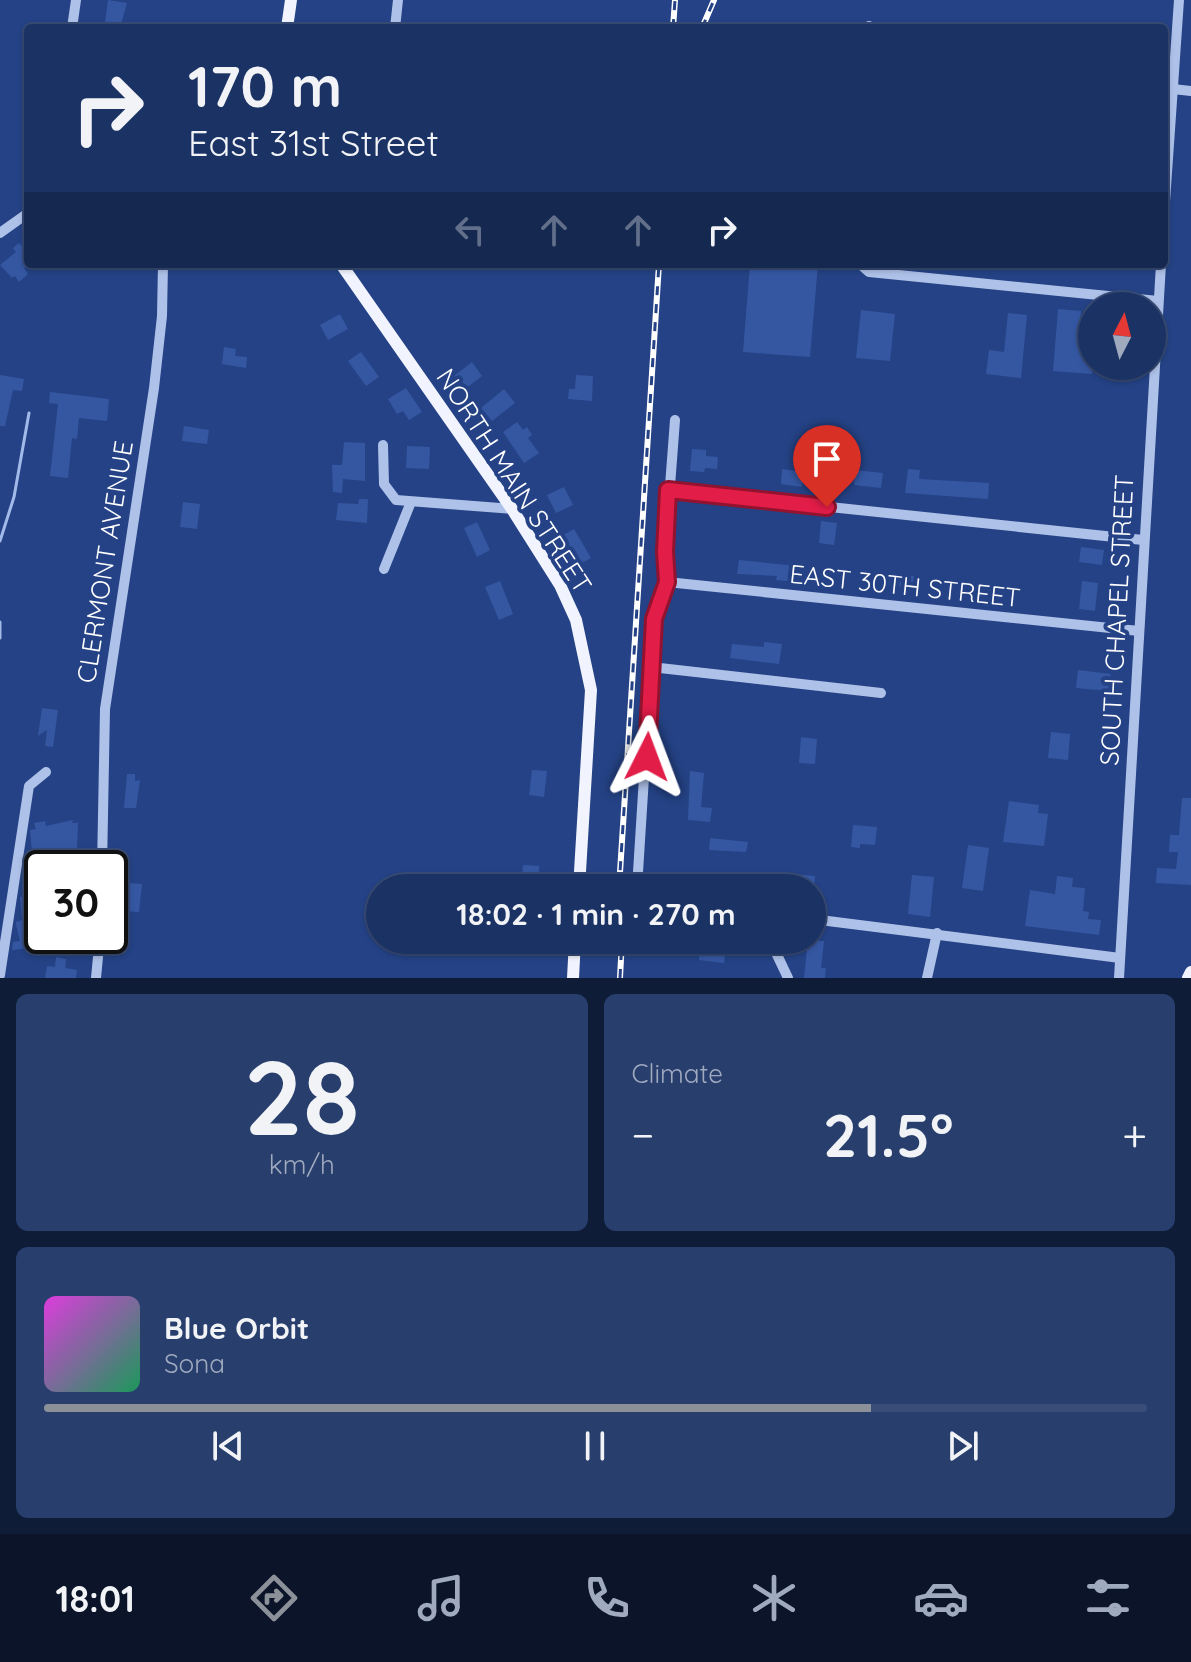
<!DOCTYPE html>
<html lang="en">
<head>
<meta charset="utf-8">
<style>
  :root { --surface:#1b3264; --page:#283e6d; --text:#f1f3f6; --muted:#a0aabf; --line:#394d78; --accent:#8c9099 }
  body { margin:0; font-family:Quicksand,sans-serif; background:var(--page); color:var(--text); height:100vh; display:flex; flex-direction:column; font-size:30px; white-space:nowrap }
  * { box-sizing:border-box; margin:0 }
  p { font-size:26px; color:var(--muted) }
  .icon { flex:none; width:44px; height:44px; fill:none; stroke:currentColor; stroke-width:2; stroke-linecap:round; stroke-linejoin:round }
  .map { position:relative; height:978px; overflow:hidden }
  .details { display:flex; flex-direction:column; gap:16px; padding:16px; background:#0f1c37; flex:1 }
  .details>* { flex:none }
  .top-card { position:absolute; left:24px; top:24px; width:1144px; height:244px; border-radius:8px; box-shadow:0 2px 6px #0004,0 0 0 2px var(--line); background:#1b3264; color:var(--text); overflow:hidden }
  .needle { width:52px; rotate:6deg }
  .controls { position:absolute; left:1078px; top:292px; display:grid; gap:16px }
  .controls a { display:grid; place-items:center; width:88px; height:88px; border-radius:50%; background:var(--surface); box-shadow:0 2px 6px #0004,0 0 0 2px var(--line); font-size:40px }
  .speed { position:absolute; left:24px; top:850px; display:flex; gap:16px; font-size:40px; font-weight:700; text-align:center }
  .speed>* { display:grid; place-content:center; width:104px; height:104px; border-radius:50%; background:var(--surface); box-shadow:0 2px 6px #0004,0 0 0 2px var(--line); line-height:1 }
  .speed .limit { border:4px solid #111; border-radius:12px; background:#fff; color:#111 }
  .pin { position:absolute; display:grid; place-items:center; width:68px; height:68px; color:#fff; margin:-82px -34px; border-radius:50% 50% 50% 0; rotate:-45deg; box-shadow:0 0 8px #0007 }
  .pin .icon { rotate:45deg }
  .me { position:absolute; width:88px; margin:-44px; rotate:3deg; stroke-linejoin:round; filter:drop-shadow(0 0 6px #0008) }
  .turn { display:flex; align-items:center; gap:28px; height:168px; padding:0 32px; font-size:36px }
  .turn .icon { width:104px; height:104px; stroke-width:2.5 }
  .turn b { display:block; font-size:56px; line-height:68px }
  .lanes { display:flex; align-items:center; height:76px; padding:0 32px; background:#0003; justify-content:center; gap:40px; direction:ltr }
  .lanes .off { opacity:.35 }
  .big { font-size:60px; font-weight:700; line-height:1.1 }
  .details .card { flex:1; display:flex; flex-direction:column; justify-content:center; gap:12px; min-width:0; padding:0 28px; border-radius:12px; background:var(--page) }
  .details .dial { align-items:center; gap:0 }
  .dial b { font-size:104px; line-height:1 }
  .song { display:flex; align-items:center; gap:24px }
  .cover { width:96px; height:96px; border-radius:12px; background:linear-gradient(135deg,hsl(300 70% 55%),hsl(150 70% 35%)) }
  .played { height:8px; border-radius:4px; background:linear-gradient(90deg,var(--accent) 75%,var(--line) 75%) }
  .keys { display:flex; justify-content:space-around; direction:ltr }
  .heat { display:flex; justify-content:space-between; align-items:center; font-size:44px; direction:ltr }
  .details .tiles { flex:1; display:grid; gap:16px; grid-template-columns:1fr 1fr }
  .card:last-child { grid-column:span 2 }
  .trip { position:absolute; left:366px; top:874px; width:460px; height:80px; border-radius:40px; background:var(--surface); box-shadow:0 2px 6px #0004,0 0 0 2px var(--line); font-weight:700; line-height:80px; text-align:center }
  .menu { display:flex; height:128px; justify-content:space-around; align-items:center; background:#0b1428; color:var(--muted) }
  .menu .icon { width:56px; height:56px }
  .menu .selected { color:var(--accent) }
  .menu b { font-size:36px; color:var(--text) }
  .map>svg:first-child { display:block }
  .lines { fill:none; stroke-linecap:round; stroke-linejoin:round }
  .stream { stroke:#a2bae9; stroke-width:3 }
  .building { fill:#3557a2 }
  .minor { stroke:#aec1e8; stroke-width:10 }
  .major { stroke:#f1f4fe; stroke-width:12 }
  .rail-casing { stroke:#fff; stroke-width:6 }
  .rail { stroke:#244285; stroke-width:3; stroke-dasharray:9; stroke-linecap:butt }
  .route-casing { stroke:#92132f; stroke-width:20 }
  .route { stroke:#e11d48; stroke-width:14 }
  .labels { text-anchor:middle; stroke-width:8; stroke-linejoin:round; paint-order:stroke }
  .street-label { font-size:26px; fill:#fff; stroke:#244285 }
</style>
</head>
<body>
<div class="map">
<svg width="1191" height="978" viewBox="0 0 1191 978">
  <rect width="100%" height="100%" fill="#244285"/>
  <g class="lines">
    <!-- stream -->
    <g class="stream">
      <path d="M0 541 14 497 29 413"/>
      <path d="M0 622V638"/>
    </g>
  </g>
  <!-- building -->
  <g class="building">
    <path d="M108 0 127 3 121 24 105 22Z"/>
    <path d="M19 243 28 253 23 258 28 264 24 268 28 274 19 282 15 276 12 278 0 265 16 252 13 248Z"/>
    <path d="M750 264H818L810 357 743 352Z"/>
    <path d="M1058 309 1081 311 1080 323 1092 324V374L1053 371Z"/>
    <path d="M861 310 895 314 890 361 856 358Z"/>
    <path d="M1008 313 1027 315 1021 378 986 374 989 350 1004 352Z"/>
    <path d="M340 314 348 329 328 340 320 325Z"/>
    <path d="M224 347 236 349 235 356 247 357 246 368 222 364Z"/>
    <path d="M361 352 379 377 366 386 348 361Z"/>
    <path d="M472 362 482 376 465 389 454 376Z"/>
    <path d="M0 375 24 379 22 391 13 390 5 426H0Z"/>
    <path d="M576 375 593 376 592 401 568 399 569 389H575Z"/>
    <path d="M406 388 422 412 409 420 403 411 397 414 388 399Z"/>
    <path d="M504 389 515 403 492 421 481 408Z"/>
    <path d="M50 392 109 399 107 421 79 418 77 439 72 438 68 478 50 476 58 404 49 403Z"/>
    <path d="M517 422 523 430 527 427 532 435 528 438 539 453 524 463 503 432Z"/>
    <path d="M184 426 209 430 207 444 182 441Z"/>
    <path d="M344 442 365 443V481L343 479 342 493 333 492 332 465H342Z"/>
    <path d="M407 446 430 447 429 469 406 468Z"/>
    <path d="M692 449 706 450V456L718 457 717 469 705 468 704 472 690 471Z"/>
    <path d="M782 469 804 472 802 487 781 484Z"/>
    <path d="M908 469 920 470 919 479 989 483 988 499 905 493Z"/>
    <path d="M855 470 883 473 881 488 854 485Z"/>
    <path d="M564 487 573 505 556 513 547 495Z"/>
    <path d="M359 499H368L367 523 336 520 338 503 358 504Z"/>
    <path d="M183 502 200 504 197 529 180 527Z"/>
    <path d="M821 521 837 523 834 545 819 543Z"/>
    <path d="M477 522 490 550 477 557 464 528Z"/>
    <path d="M574 529 591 558 580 564 563 535Z"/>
    <path d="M1081 547 1104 550 1102 565 1079 562Z"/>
    <path d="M739 560 797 566 795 582 776 580 777 576 737 574Z"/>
    <path d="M884 573 914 576 913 588 883 585Z"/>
    <path d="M500 581 513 614 499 620 485 587Z"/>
    <path d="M1082 581 1098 583 1095 611 1079 609Z"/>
    <path d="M764 642 782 644 779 664 730 658 732 644 764 647Z"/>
    <path d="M1078 670 1111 674 1109 691 1076 688Z"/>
    <path d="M42 708 58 710 53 747 45 746 47 730 38 736Z"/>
    <path d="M1051 732 1070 734 1068 760 1048 758Z"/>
    <path d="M801 737 817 739 815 764 799 763Z"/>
    <path d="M532 770 547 771 544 797 529 795Z"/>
    <path d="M690 771 704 773 701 807 712 808 710 822 688 820Z"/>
    <path d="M127 774H135V781L140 780 136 808H124Z"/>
    <path d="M1182 798H1191V885L1156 883 1157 868 1176 869 1178 852H1169L1170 835H1179Z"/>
    <path d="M1009 801 1039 805 1038 813 1048 814 1044 846 1003 842Z"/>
    <path d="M73 820 72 823H78L77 848 52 854 57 868H42V901L33 902 38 923 27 926 31 948 12 950 13 942 20 941 16 925V922L22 920 20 897 26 896 23 876 29 874 28 869 32 868 28 853 32 852 30 830 36 829 34 823 45 821 46 826Z"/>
    <path d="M853 825 877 827 875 845 860 844V848L851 847Z"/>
    <path d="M710 838 748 842 746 852 709 850Z"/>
    <path d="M968 845 989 848 983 891 962 888Z"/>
    <path d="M523 865 539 866 538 888H521Z"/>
    <path d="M785 873 815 876 814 888H783Z"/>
    <path d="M912 875 934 877 930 917 908 914Z"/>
    <path d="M1057 876 1073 878 1072 887 1085 888 1083 911 1089 912 1088 919 1101 920 1099 935 1025 926 1030 890 1055 894Z"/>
    <path d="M129 883 142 884 139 912 123 911 124 901H128Z"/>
    <path d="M808 940 824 941 821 968H826L825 978H804Z"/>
    <path d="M700 943 726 946 724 963 699 960Z"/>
    <path d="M56 957 66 959 65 968 77 970 76 978H45L47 966 55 967Z"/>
  </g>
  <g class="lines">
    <!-- minor -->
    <g class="minor">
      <path d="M72 28 76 0"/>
      <path d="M395 28 398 0"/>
      <path d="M869 28V26"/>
      <path d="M1173 89 1191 91"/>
      <path d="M1164 216 1179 0"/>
      <path d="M0 233 28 213"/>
      <path d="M860 264 869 272 1158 301"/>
      <path d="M383 445 384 484 396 500 512 509"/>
      <path d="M668 490 1143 540"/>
      <path d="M384 569 411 502"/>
      <path d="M667 582 1139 631"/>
      <path d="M651 667 881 693"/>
      <path d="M102 868 105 709 154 388 162 316 163 264"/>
      <path d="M637 888 654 619 667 582 665 552 675 420"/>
      <path d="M812 919 1120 958"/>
      <path d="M770 940 788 978"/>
      <path d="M0 975 29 786 46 772"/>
      <path d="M96 978 100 936"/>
      <path d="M927 978 937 933"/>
      <path d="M1119 978 1161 264"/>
    </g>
    <!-- major -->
    <g class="major">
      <path d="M287 28 291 0"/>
      <path d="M341 264 512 509 560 585 576 620 591 690 579 888"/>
      <path d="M573 978 575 940"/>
      <path d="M1188 978 1191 972"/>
    </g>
    <!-- rail casing -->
    <g class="rail-casing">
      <g id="rail">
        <path d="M673 28 675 0"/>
        <path d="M702 28 714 0"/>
        <path d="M619 888 659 264"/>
        <path d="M620 978 622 940"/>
      </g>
    </g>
    <!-- rail -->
    <use href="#rail" class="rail"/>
  </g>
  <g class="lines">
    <!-- route casing -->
    <g class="route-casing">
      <path id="route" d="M647 757 654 619 667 582 665 552 668 490 827 507"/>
    </g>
    <!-- route -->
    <use href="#route" class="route"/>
  </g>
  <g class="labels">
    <!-- street labels -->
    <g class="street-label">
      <text transform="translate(514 481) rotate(57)" y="9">NORTH MAIN STREET</text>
      <text transform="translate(105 562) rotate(-81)" y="9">CLERMONT AVENUE</text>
      <text transform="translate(905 586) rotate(6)" y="9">EAST 30TH STREET</text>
      <text transform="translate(1117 620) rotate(-87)" y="9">SOUTH CHAPEL STREET</text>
    </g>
  </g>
</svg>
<div class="controls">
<a><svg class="needle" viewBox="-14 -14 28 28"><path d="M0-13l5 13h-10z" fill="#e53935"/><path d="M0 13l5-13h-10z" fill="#a0aabf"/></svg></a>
</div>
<div class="speed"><div class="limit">30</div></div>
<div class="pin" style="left:827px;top:507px;background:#d93025"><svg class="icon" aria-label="arrive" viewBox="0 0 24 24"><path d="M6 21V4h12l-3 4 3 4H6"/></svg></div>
<svg class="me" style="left:647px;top:757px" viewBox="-20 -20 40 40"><path d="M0-17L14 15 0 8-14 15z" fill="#e11d48" stroke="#fff" stroke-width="4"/></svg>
<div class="trip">18:02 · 1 min · 270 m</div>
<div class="top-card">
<div class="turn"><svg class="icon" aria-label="right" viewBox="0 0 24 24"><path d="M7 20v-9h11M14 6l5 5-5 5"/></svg><div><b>170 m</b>East 31st Street</div></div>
<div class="lanes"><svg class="icon off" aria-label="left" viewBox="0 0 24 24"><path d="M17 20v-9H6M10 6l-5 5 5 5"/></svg><svg class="icon off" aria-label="ahead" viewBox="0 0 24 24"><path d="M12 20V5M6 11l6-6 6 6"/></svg><svg class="icon off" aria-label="ahead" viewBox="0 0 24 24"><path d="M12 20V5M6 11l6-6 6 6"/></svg><svg class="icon" aria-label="right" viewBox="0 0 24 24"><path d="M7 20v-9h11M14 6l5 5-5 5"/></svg></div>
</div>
</div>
<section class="details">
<div class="tiles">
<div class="card dial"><b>28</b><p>km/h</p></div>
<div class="card"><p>Climate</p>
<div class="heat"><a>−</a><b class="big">21.5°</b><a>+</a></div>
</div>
<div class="card">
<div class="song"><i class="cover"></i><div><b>Blue Orbit</b><p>Sona</p></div></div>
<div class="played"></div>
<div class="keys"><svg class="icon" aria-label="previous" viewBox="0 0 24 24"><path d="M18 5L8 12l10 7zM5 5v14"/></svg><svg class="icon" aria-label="pause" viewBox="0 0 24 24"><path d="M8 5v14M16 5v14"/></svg><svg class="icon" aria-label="next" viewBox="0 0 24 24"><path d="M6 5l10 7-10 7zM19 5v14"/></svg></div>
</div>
</div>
</section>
<nav class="menu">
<b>18:01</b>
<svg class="icon selected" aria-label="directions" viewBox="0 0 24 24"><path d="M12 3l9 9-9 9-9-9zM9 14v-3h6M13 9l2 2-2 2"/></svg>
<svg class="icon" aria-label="music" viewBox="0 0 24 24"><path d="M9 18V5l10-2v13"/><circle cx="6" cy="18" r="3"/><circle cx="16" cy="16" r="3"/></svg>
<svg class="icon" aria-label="phone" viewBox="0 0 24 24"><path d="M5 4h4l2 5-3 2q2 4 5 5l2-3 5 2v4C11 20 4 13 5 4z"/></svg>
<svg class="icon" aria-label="climate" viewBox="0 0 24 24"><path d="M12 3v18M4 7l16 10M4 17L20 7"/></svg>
<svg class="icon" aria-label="car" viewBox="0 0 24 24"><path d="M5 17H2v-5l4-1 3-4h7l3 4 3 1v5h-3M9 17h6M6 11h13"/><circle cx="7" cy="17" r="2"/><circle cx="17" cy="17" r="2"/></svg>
<svg class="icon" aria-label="filters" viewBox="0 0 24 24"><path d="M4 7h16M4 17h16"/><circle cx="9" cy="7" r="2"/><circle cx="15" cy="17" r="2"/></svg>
</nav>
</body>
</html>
